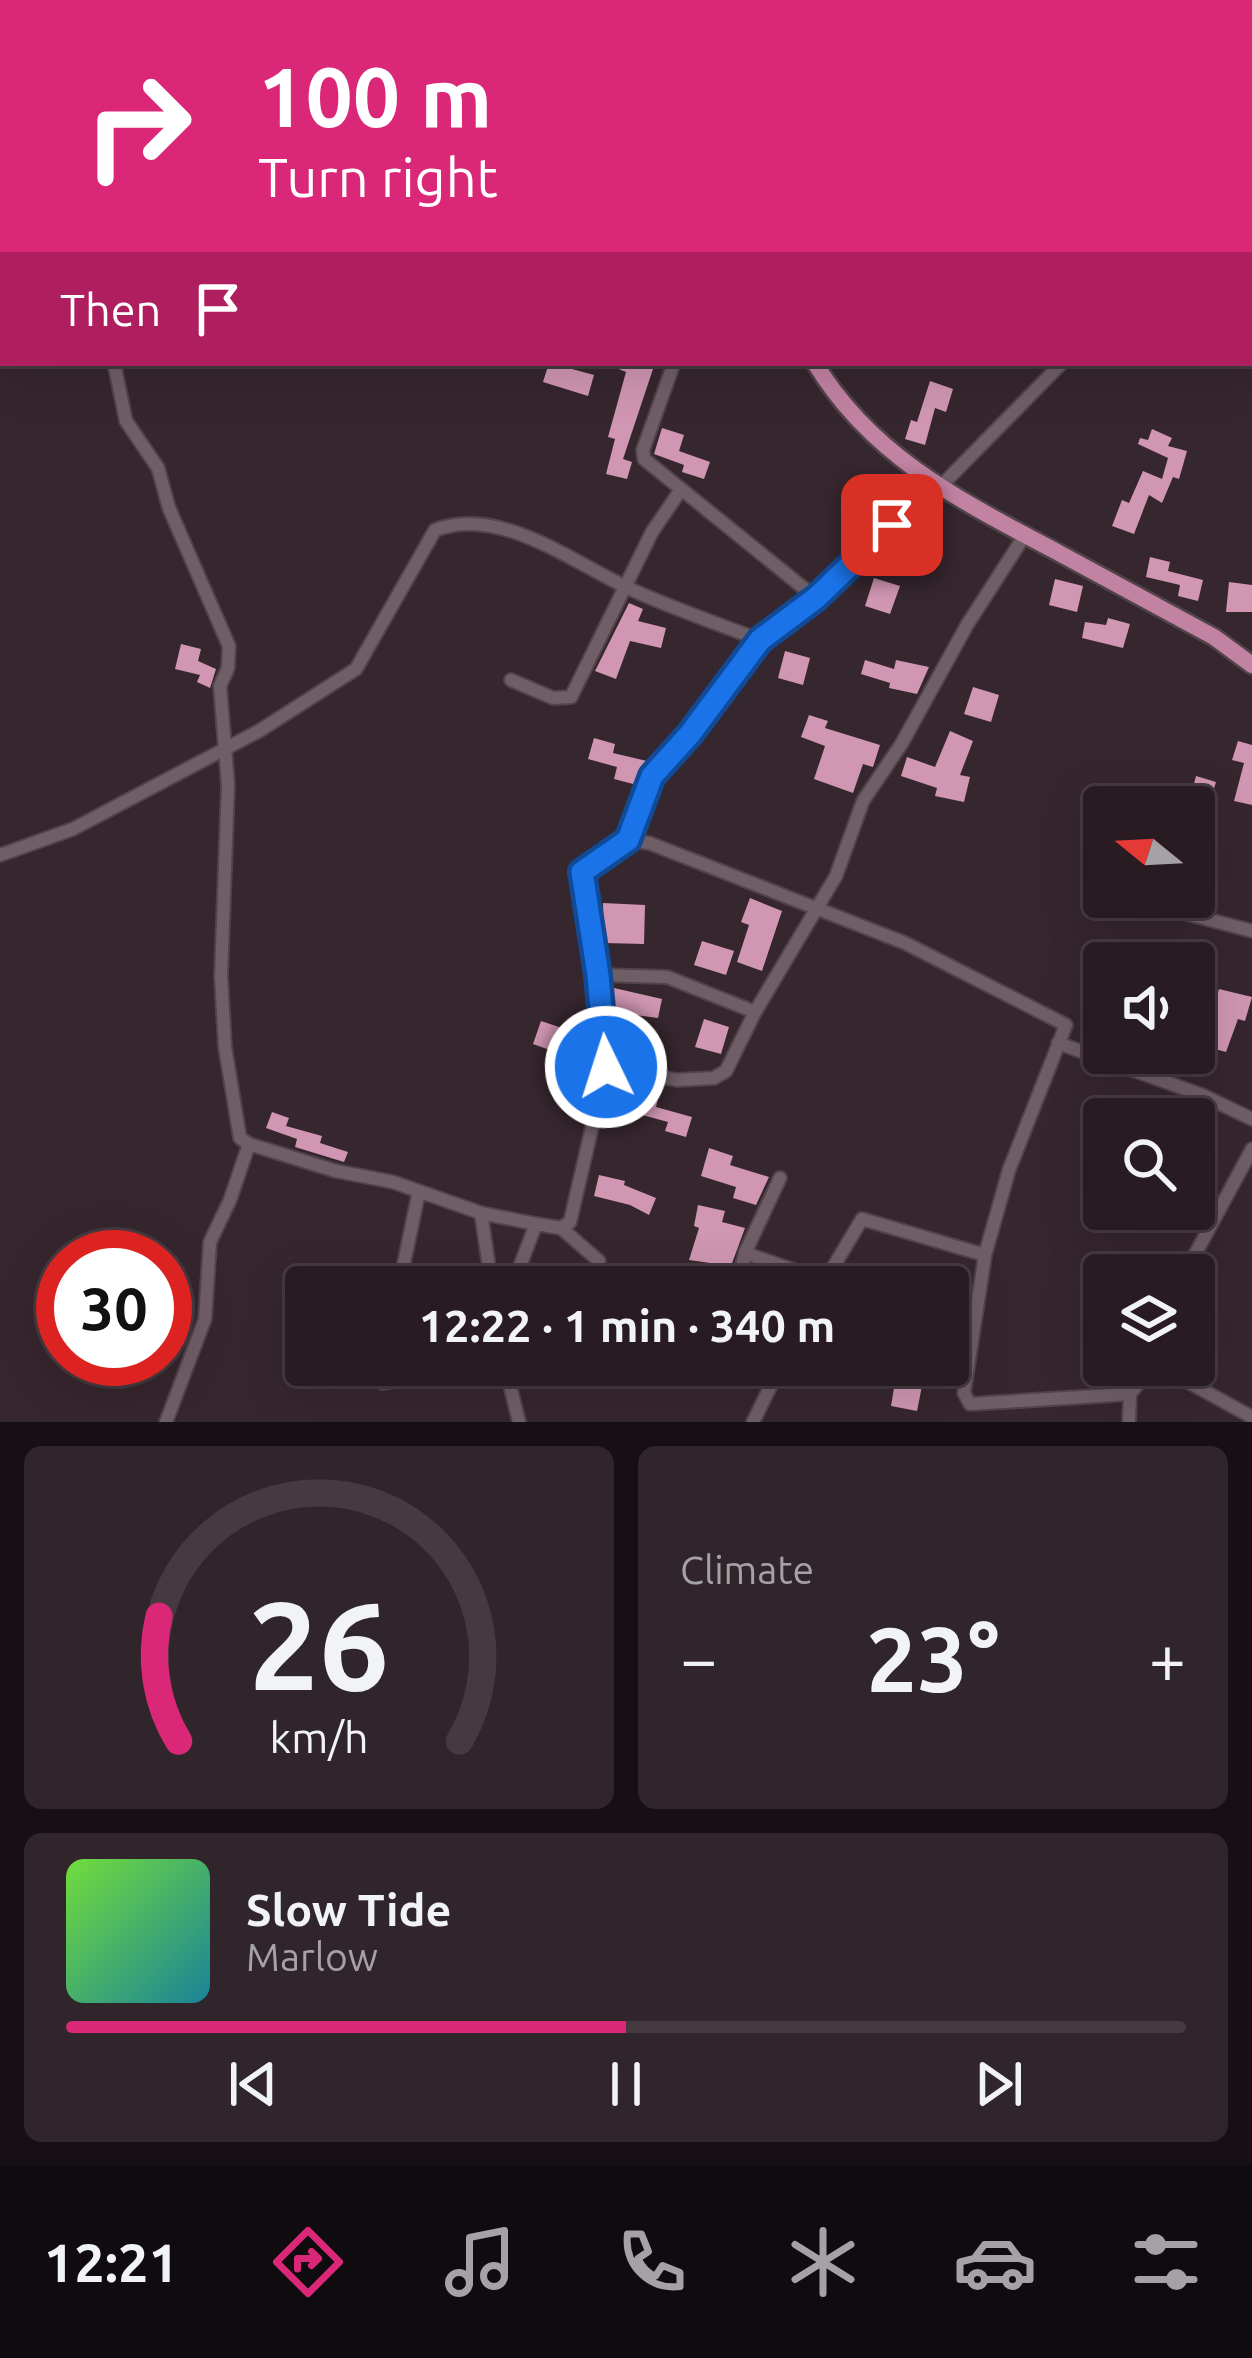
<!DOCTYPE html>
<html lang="en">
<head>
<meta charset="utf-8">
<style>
  :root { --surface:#281c22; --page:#30252a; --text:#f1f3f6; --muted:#a5a1a5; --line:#443a40; --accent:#db2777 }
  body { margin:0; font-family:Ubuntu,sans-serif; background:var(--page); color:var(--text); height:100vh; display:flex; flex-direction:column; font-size:45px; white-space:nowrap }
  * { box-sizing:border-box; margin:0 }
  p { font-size:39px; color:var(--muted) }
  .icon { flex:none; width:66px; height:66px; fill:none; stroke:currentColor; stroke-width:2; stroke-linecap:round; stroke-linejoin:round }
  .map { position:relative; height:1422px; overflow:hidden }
  .side { display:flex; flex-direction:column; gap:24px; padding:24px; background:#160f13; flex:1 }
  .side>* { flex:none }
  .banner { position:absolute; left:0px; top:0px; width:1254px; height:366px; box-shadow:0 12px 48px #0002,0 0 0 3px var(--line); background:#db2777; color:#fff; overflow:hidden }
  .needle { width:78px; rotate:288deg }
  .tools { position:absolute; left:1083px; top:786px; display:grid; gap:24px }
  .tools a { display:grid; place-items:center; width:132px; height:132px; border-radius:12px; background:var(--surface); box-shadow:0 12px 48px #0002,0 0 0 3px var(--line); font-size:60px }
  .speed { position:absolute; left:36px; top:1230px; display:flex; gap:24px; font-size:60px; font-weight:700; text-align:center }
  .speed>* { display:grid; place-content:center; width:156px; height:156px; border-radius:50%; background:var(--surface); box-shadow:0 12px 48px #0002,0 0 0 3px var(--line); line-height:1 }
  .speed .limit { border:18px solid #d22; background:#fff; color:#111 }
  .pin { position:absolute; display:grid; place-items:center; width:102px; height:102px; color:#fff; margin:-51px; border-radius:24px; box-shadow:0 6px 18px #0006 }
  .me { position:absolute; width:132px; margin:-66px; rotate:356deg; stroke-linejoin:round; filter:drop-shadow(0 0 9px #0008) }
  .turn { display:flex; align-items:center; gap:42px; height:252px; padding:0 60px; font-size:54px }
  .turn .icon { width:156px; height:156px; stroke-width:2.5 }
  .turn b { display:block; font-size:84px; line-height:102px }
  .then { display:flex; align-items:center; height:114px; padding:0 60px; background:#0003; gap:24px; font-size:45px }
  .big { font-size:90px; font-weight:600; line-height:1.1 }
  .side .card { flex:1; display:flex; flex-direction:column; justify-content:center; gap:18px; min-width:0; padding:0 42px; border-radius:18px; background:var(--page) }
  .side .dial { align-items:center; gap:0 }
  .dial svg { height:312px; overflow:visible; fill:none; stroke:var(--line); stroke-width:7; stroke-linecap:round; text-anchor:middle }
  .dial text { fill:var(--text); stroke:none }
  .song { display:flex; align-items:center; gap:36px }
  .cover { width:144px; height:144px; border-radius:18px; background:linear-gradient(135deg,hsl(100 70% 55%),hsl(190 70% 35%)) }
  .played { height:12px; border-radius:6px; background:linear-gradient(90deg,var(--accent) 50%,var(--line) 50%) }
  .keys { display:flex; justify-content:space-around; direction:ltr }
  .heat { display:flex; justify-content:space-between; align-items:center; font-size:66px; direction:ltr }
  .side .tiles { flex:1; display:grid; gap:24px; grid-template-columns:1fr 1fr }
  .card:last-child { grid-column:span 2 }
  .trip { position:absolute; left:285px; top:1266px; width:684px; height:120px; border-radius:12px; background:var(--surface); box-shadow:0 12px 48px #0002,0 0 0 3px var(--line); font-weight:600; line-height:120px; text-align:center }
  .menu { display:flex; height:192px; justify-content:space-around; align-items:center; background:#100b0e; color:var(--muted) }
  .menu .icon { width:84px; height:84px }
  .menu .selected { color:var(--accent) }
  .menu b { font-size:54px; color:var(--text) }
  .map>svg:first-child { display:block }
  .building { fill:#d096b2 }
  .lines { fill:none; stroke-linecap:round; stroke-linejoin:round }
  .minor-casing { stroke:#51434a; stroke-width:16 }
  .major-casing { stroke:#51434a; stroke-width:21 }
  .minor { stroke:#705e67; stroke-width:12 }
  .major { stroke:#c282a2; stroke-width:16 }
  .route-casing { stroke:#114b97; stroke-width:30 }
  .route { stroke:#1a73e8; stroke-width:21 }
</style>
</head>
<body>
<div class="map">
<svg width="1252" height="1422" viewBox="0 0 1252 1422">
  <rect width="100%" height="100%" fill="#36262e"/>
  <!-- building -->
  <g class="building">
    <path d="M549 363H574L572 369 594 375 588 396 543 382Z"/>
    <path d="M604 363H655L623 459 632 462 627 479 606 474 615 439 608 437 626 372Z"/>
    <path d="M930 381 953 389 946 412 935 408 925 445 905 439 911 420 917 422Z"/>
    <path d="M662 428 684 435 679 451 710 462 704 479 682 472 684 465 654 454Z"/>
    <path d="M1152 429 1172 438 1168 446 1187 451 1179 479 1173 477 1162 503 1149 495 1134 534 1112 526 1122 500 1129 503 1143 471 1162 479 1168 458 1138 444 1140 438 1148 440Z"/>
    <path d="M1150 557 1170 562 1168 571 1203 580 1198 601 1178 596 1180 585 1146 577Z"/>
    <path d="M874 578 900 586 890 614 865 606Z"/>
    <path d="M1055 579 1083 586 1077 612 1049 605Z"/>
    <path d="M1229 582 1252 585V612H1226Z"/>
    <path d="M629 603 643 609 638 621 666 628 661 648 630 641 616 679 595 671Z"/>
    <path d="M1108 618 1130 624 1123 648 1082 638 1085 622 1106 625Z"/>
    <path d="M181 644 201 649 198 661 216 669 210 688 197 682 200 675 175 669Z"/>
    <path d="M785 651 810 658 803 685 778 678Z"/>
    <path d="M865 660 894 669 896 660 929 667 917 694 889 688 890 683 861 674Z"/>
    <path d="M973 687 999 695 991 722 964 714Z"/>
    <path d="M809 715 828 721 825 728 880 745 873 767 863 764 853 793 814 779 825 746 801 737Z"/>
    <path d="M950 731 973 741 960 775 970 777 964 802 935 796 937 788 901 776 907 757 935 767Z"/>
    <path d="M594 738 615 744 613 753 647 761 637 785 614 779 617 767 588 759Z"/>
    <path d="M1238 741 1252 745V805L1234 801 1244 763 1232 760Z"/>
    <path d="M1196 776 1216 782 1204 821 1208 822 1198 863H1194V807H1159L1163 792 1190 799Z"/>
    <path d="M750 898 782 911 762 971 737 962 749 925 741 922Z"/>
    <path d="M603 903 645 905 644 944 604 943Z"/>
    <path d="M702 941 734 951 726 975 694 965Z"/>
    <path d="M614 988 662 999 658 1018 612 1012Z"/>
    <path d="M1219 989 1252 997 1245 1021 1238 1019 1226 1052 1215 1049 1207 1076 1185 1069 1203 1022 1209 1024Z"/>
    <path d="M577 1017 591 1020 586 1059 595 1060 587 1099 575 1096 579 1082 568 1080 572 1058 533 1044 541 1021 574 1032Z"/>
    <path d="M704 1019 729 1027 721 1054 695 1047Z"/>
    <path d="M641 1089 659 1094 656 1107 692 1117 686 1137 665 1131 668 1122 635 1113Z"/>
    <path d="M272 1112 289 1118 286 1126 322 1136 320 1143 348 1152 344 1162 295 1147 297 1139 266 1128Z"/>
    <path d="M709 1148 733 1156 730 1165 769 1177 756 1205 733 1198 736 1187 701 1176Z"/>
    <path d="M599 1175 625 1181 624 1185 656 1198 649 1215 630 1205 594 1196Z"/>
    <path d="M698 1205 725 1211 722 1222 745 1228 731 1266 689 1260 699 1228 694 1226Z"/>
    <path d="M896 1376 923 1381 917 1411 891 1406Z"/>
  </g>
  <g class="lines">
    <!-- minor casing -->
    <g class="minor-casing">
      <g id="minor">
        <path d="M162 0V3"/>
        <path d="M1097 0 1099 3"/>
        <path d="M1251 147H1252"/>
        <path d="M1251 173 1252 172"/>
        <path d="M0 263 3 261"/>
        <path d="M114 363 126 421 158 468 169 508 229 646 228 668 220 686 228 785 221 976 225 1047 240 1138 249 1144 230 1200 210 1242 205 1319 166 1422"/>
        <path d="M674 363 643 450 644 459 816 598"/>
        <path d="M940 487 1062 363"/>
        <path d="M511 680 553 698 571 697 652 532 680 491"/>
        <path d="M628 840 649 843 905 943 1066 1025 1009 1170 985 1255 862 1219 825 1281 745 1253 737 1287"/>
        <path d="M0 855 73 829 259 731 356 669 435 530C499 505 572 562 628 588 671 608 716 623 760 640 822 593 878 543 926 481"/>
        <path d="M1180 912 1252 931"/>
        <path d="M598 975 667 977 755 1012"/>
        <path d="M1058 1043 1202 1095 1252 1119"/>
        <path d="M606 1067 677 1080 714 1078 726 1071 755 1012 836 876 863 801 902 743 967 625 1025 535"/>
        <path d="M249 1144 336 1171 393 1182 481 1213 536 1224"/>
        <path d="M481 1213 492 1287"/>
        <path d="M561 1228 599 1261"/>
        <path d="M745 1253 780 1178"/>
        <path d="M985 1255 964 1393 970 1404 1130 1394 1153 1365"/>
        <path d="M1184 1275 1252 1149"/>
        <path d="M399 1287 419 1191"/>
        <path d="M512 1287 536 1224 561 1228 570 1222 606 1067 598 975 582 872 628 840 652 776 690 733 760 640"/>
        <path d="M384 1365 382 1383 494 1365"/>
        <path d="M505 1365 519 1422"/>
        <path d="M1157 1365 1252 1417"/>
        <path d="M753 1422 781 1365"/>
        <path d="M1129 1422 1130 1394"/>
      </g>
    </g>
    <!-- major casing -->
    <g class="major-casing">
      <g id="major">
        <path d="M788 3 789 0"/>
        <path d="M815 363C872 458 965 503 1059 553 1111 581 1163 609 1214 637L1252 665"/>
      </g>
    </g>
    <!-- minor -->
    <use href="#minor" class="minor"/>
    <!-- major -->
    <use href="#major" class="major"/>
  </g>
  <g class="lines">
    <!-- route casing -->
    <g class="route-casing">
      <path id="route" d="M606 1067 598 975 582 872 628 840 652 776 690 734 760 640 816 598 892 525"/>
    </g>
    <!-- route -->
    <use href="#route" class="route"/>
  </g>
</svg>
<div class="tools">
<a><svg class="needle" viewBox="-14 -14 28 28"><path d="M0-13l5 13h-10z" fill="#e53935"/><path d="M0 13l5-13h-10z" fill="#a5a1a5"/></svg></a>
<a><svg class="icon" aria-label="sound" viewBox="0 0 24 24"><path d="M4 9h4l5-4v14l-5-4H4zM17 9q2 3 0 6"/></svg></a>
<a><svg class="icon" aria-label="search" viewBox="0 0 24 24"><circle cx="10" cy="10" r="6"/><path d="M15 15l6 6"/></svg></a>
<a><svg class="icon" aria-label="layers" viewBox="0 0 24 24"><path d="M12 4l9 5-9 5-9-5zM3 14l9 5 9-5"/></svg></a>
</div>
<div class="speed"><div class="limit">30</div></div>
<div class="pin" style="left:892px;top:525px;background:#d93025"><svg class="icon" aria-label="arrive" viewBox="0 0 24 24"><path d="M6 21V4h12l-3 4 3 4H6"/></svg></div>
<svg class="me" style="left:606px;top:1067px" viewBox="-20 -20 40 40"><circle r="17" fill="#1a73e8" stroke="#fff" stroke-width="3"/><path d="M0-11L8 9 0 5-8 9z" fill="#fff"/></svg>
<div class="trip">12:22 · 1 min · 340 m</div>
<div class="banner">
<div class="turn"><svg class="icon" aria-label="right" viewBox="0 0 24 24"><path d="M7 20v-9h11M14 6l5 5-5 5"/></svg><div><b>100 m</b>Turn right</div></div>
<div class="then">Then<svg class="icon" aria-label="arrive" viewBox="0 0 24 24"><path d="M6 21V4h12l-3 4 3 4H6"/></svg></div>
</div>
</div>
<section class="side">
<div class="tiles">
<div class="card dial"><svg viewBox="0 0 100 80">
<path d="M14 69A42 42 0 1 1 86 69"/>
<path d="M14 69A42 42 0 0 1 9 37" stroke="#db2777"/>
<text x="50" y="56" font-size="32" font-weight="700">26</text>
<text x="50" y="72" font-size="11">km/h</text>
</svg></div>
<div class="card"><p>Climate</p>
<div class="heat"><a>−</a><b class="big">23°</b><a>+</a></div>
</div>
<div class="card">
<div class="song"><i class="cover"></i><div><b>Slow Tide</b><p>Marlow</p></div></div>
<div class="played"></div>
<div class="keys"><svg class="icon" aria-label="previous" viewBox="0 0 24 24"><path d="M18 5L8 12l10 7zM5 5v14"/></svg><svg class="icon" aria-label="pause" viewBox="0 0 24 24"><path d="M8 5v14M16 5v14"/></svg><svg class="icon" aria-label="next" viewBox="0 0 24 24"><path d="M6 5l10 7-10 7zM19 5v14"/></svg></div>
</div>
</div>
</section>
<nav class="menu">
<b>12:21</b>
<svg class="icon selected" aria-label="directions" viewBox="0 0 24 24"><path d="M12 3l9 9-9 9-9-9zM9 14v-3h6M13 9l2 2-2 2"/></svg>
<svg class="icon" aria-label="music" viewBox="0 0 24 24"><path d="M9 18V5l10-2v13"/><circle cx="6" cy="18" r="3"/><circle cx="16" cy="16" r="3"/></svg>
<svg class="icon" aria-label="phone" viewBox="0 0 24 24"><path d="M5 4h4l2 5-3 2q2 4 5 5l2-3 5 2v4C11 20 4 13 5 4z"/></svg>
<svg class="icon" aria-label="climate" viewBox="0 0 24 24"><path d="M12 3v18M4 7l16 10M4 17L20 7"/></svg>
<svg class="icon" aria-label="car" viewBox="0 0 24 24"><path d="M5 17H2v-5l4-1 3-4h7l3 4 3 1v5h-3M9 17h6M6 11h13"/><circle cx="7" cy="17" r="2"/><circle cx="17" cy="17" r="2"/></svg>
<svg class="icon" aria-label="filters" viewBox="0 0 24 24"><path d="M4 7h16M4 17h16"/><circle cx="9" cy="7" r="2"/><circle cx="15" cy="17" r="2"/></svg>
</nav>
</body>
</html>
